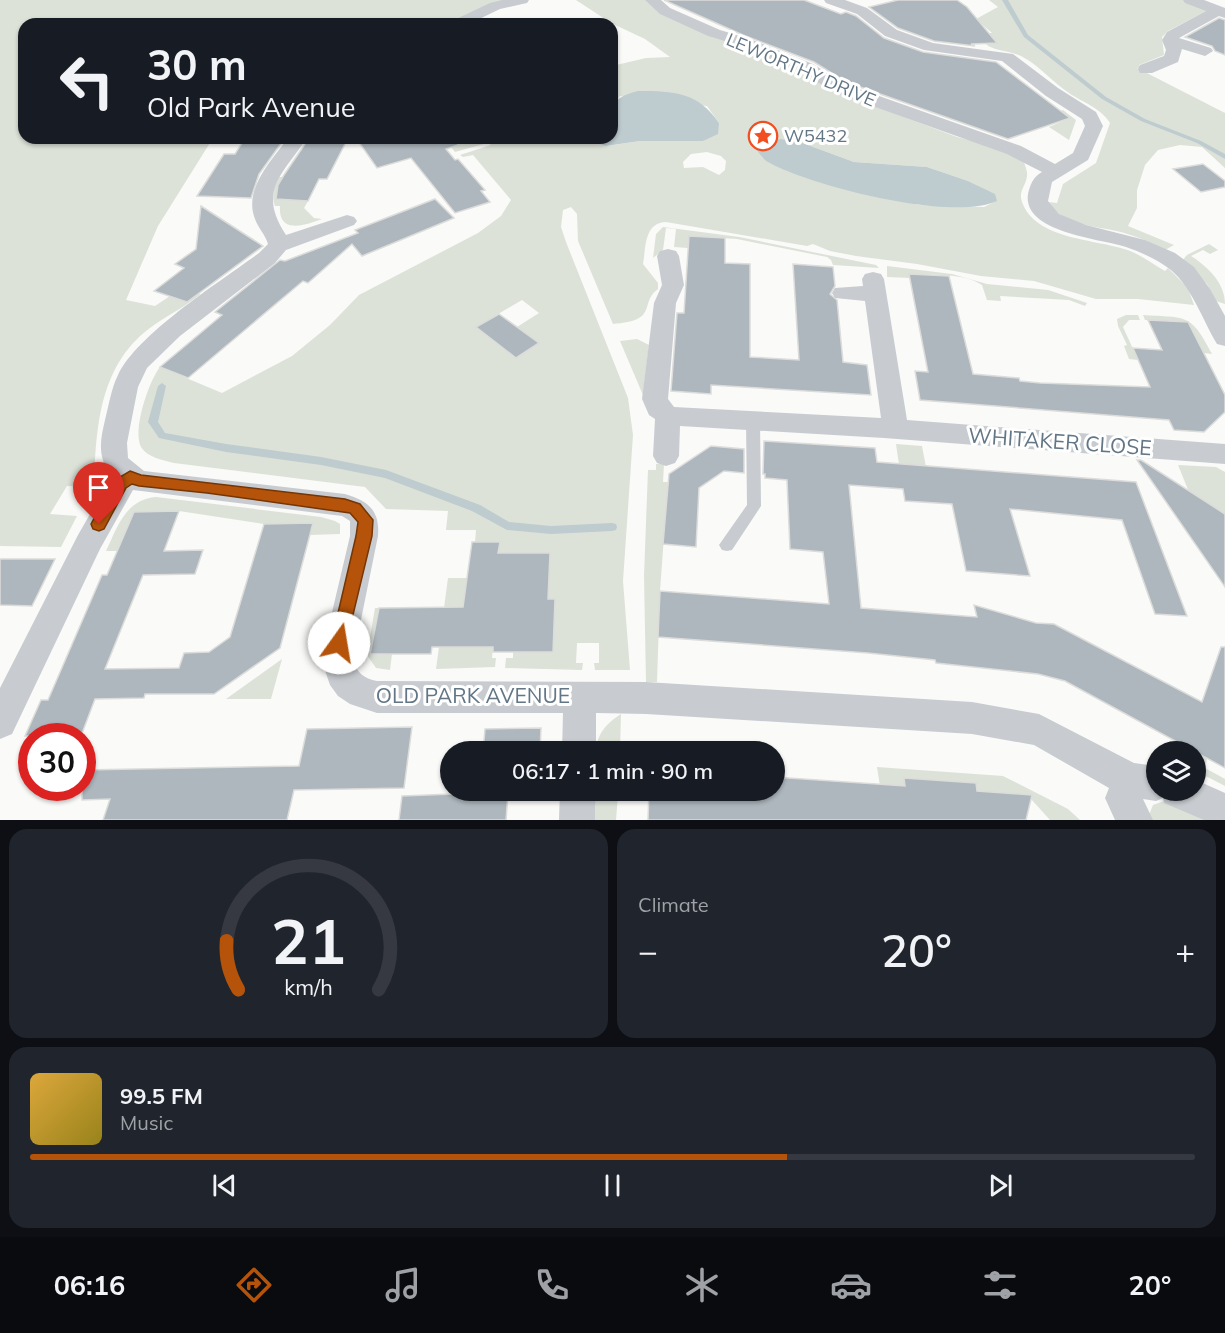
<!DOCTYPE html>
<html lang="en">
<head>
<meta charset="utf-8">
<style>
  :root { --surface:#171b24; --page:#20242c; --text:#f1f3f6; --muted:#9ea1a6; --line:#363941; --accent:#b45309 }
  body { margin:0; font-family:Mulish,sans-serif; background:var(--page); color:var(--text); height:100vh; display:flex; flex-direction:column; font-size:22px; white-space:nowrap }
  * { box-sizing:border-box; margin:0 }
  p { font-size:20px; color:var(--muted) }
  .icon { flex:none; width:33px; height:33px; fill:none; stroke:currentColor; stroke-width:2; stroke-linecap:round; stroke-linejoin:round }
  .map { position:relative; height:820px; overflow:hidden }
  .side { display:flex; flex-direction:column; gap:9px; padding:9px; background:#0d0f14; flex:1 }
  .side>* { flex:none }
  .guide { position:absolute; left:18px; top:18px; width:600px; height:126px; border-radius:18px; box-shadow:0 2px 4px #0004; background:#171b24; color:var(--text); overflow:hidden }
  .tools { position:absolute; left:1146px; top:741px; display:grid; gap:12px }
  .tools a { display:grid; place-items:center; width:60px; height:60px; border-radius:50%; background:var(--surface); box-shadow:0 2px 4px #0004; font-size:30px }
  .speed { position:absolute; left:18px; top:723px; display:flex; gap:12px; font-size:30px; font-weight:700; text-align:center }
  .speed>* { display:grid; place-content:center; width:78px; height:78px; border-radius:50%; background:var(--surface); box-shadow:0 2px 4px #0004; line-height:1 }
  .speed .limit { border:9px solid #d22; background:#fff; color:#111 }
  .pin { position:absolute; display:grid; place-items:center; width:51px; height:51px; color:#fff; margin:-62px -26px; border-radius:50% 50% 50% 0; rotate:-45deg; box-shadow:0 0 6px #0007 }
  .pin .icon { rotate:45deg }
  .me { position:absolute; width:66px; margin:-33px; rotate:13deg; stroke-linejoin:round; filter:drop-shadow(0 0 4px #0008) }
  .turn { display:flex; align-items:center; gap:21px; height:126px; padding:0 30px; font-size:27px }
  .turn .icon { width:78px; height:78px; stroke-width:2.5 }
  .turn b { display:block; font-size:42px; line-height:51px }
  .big { font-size:45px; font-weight:600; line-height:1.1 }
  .side .widget { flex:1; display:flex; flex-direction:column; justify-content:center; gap:9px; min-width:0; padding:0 21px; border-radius:18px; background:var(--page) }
  .side .dial { align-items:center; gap:0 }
  .dial svg { height:156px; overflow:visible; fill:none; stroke:var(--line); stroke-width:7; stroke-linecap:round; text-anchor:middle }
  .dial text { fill:var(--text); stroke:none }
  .song { display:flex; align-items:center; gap:18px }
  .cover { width:72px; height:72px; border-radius:9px; background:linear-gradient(135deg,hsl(40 70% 55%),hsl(50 70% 35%)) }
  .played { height:6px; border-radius:3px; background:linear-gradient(90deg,var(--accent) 65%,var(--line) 65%) }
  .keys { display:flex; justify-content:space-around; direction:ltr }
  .heat { display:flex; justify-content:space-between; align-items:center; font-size:33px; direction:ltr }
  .side .tiles { flex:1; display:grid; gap:9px; grid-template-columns:1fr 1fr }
  .widget:last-child { grid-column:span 2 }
  .trip { position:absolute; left:440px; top:741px; width:345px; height:60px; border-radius:30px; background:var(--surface); box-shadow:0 2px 4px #0004; font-weight:600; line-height:60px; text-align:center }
  .menu { display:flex; height:96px; justify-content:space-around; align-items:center; background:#090b0e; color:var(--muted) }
  .menu .icon { width:42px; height:42px }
  .menu .active { color:var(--accent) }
  .menu b { font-size:27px; color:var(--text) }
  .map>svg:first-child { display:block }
  .green { fill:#dce2d8; fill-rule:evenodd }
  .water { fill:#becbcf }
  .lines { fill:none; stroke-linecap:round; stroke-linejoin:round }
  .stream { fill:#becbcf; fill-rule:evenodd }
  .building { fill:#adb7bd; stroke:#dcdcda; stroke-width:1.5 }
  .service { fill:#c8ccd0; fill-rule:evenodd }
  .minor { fill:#c8ccd0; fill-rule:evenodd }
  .route { fill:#b45309; stroke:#753606; stroke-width:1.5 }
  .labels { text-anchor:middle; stroke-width:6; stroke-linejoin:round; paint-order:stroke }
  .far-street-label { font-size:18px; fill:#627685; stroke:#fff }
  .far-poi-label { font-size:18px; fill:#627685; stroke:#fff; text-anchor:start }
  .street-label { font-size:21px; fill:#627685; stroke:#fff }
</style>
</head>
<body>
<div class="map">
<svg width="1225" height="820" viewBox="0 0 1225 820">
  <rect width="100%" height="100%" fill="#fafaf8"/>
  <!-- green -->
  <g class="green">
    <path d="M0 0H512L470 13 447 24H24V138H213L158 226 126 300 155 306 170 296 182 300 193 292 201 294C186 306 170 314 154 325 99 363 96 427 94 487L67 486 50 514 77 516 61 547 0 546Z"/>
    <path d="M576 0H647L712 37 736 43 806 73 824 87 957 137 1004 149 1024 162C1025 166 1028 172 1027 176 1026 186 1018 191 1022 202 1035 239 1093 239 1124 249 1139 253 1151 263 1165 271L1168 268 1188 288 1194 305 1138 299H1096L1034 281 981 276 917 264 856 256 830 251 813 244 807 246 666 222C644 223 646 247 643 264L658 283V289C646 298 650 306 643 315 636 322 622 323 613 324L578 241 577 214 571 207 563 210 561 227 566 242 628 398 633 435 623 581 630 670H595L594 663H599V643H577L576 663H583L582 670 505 668 506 658H513V652H553L555 599H548L550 553H511L497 571 499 542H475L476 530H446L448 511 386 509 365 487 174 463C163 460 148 458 141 447 132 430 149 381 160 367L222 393 292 356 330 325 359 295 478 233 501 216 511 200 473 155 463 157 460 155 491 145 487 143 455 152 446 141 457 138H583L607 146 640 141H703L719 123 707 106 620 96 612 106V66L646 58 670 57 645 39 611 23ZM781 139 797 141 854 162 927 167 968 181 994 194 996 201 984 207 919 205 826 184 766 141ZM707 152 721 156 726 161 725 170 719 175 703 167 684 168 683 162 691 154ZM522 300 539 313 517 327 539 343 516 358 476 327Z"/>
    <path d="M989 0H1185L1204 9 1206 11 1168 31 1162 37 1164 55 1139 65 1141 67 1137 68 1225 113V168L1202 147 1180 145 1158 150 1145 165 1137 190V208L1128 226 1174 245 1165 250C1151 242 1136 236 1121 232 1098 226 1061 226 1049 202L1057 203 1063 184 1096 163 1110 123C1101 108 1082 102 1069 93 1052 82 1039 65 1021 56 1011 51 993 51 986 44L996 43 989 33H992L976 19 998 7Z"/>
    <path d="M1063 110 1076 120 1069 140 1049 127 1070 118 1060 111Z"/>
    <path d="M279 177H288L276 199 308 201 304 208 314 218 322 219C306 225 278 235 280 206H275C271 196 274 187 279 177Z"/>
    <path d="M663 227 739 237 876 265 879 268 833 265 831 260 827 257 737 239 690 236 688 248 674 247 676 229 666 228 663 250 653 258 656 234Z"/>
    <path d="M1209 244 1218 250 1210 254 1203 250 1191 256C1208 267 1225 283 1225 304L1216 301 1207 284 1182 261 1187 255Z"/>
    <path d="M887 266 952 274 987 284 1048 290 1087 303 1085 306 1069 300 1000 296 1001 301 987 300 982 285C964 273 932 275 910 274V278L887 277Z"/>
    <path d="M1126 315H1138L1140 320H1129L1123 327 1138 360 1129 359 1124 346 1127 345 1118 326 1117 319Z"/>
    <path d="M1143 315C1187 318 1191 313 1212 354L1204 353 1188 322 1145 320Z"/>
    <path d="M637 339 649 345 643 395 620 341Z"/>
    <path d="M896 444 922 446 926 467 899 465Z"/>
    <path d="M656 464H664L663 482H668L660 591 657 682H646L644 576 648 470H656Z"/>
    <path d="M1178 465 1216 467 1225 472V514L1189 492Z"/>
    <path d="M156 497 321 517 335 521 340 524V534L310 535 312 523 264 524 179 511 134 512 117 551H106C118 526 125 500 156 497Z"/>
    <path d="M448 578H482L479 608H444Z"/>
    <path d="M375 608H379L370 654H392L390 670 376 668 367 655Z"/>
    <path d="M439 647H493L492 658H496L495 667 436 669Z"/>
    <path d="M282 659 271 699H226Z"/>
    <path d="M621 714 620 751 596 752C596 734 607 723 621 714Z"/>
    <path d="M1196 752 1207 759 1205 768 1225 779V786L1196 771Z"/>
    <path d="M877 767 1003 776 1068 809 1080 820H1050L1031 799 977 791 975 783 905 787 880 786Z"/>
    <path d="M618 795 616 820H595L596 796Z"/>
    <path d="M1164 801 1213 820H1151L1149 815 1153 805Z"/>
  </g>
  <!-- water -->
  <g class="water">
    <path d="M638 91C674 91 698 92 719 123L718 134 703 141H640L606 146 583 138H612C612 109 606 99 638 91Z"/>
    <path d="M781 139 797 141 854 162 927 167 968 181 995 194 997 201C952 222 811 186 768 162 763 159 760 154 756 149L766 141Z"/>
  </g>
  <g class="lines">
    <!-- stream -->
    <g class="stream">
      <path d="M1002 0H1008L1028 35 1106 97 1145 119 1201 141 1225 154V159L1197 143 1141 121 1102 99 1024 37Z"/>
      <path d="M162 383 166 386 158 422 165 433 226 444 321 457 386 470 480 505 509 522 551 526 612 523 616 524 617 527 616 530 612 531 551 534 507 530 472 511 385 478 321 465 226 452 159 438 148 422 158 386Z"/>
    </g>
  </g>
  <!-- building -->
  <g class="building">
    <path d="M664 0H804L841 14 846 12 856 16 884 38 923 52 996 62 1070 118 1008 139 846 82 814 62 743 35Z"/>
    <path d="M898 0H957L967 7 997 43 971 44 975 46 934 41 898 28 869 7Z"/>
    <path d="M1219 18 1225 20V55L1215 51 1212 46 1185 37Z"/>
    <path d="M245 138H285L259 174 251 198 197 196 224 154H235Z"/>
    <path d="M309 138H348L327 179H319L308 201 276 199 278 185 284 175Z"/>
    <path d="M356 138H457L458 145 446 149 455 160 458 159 485 190 481 191 490 202 455 213 411 158 377 168Z"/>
    <path d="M1203 164 1225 181V187L1201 192 1173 169Z"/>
    <path d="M435 199 454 218 362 256 352 244 308 283 303 281 188 378 160 367 222 315 215 312 280 260 285 261 358 233 355 230Z"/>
    <path d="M201 206 263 246 187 302 154 291 184 268 175 264 196 249Z"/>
    <path d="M689 236 725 238V263L750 264V357L799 360 793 264 833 267 835 286 830 294 837 300 843 362 867 365 871 395 711 385V394L671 391 677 313H684Z"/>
    <path d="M909 274 949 276 973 374 1019 378 1020 381 1040 383 1150 387 1133 348 1162 350 1148 320 1188 322 1225 395V412L1204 432 1174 430 1169 420 920 400 915 371 928 372Z"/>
    <path d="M499 314 539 343 516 358 476 327Z"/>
    <path d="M764 441 875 448 877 462 1136 482 1187 616 1155 614 1122 520 1010 509 1030 576 966 571 952 504 905 501 903 489 849 485 861 608 977 617 974 605 1036 623 1054 624 1202 702 1221 647H1225V768L1065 681 1038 674 936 663 935 660 868 653 658 637 660 591 829 604 823 552 790 549 787 480 765 478V474H763Z"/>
    <path d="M711 446 744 449V473L724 471 699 488 696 547 663 544 669 474Z"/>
    <path d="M1137 460H1141L1225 514V587Z"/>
    <path d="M179 511 164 551 203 550 195 574 143 575 105 669 179 668 184 653 209 652 230 637 264 524 313 523 280 648 214 694H145L144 698 95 699 81 736H25L41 700H48L102 575H107L134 512Z"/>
    <path d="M472 542H500L498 553H550L548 599H555L553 652H493V647H432L431 654H370L379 608 463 607Z"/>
    <path d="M0 559H55L32 606 0 605Z"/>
    <path d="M412 727 404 788 294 790 287 820H103L110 799 82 800V770L299 766 307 729Z"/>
    <path d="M541 728 540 752H483L485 729Z"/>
    <path d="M774 777 905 786 904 778 976 783 977 791 1032 795 1026 820H648L649 790H774Z"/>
    <path d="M480 790H538V794H508L506 820H399L402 796 479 793Z"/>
  </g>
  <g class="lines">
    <!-- service -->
    <path class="service" d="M753 415 760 420 761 506 732 550 727 551 722 550 719 545 747 505 746 420Z"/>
    <!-- minor -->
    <g class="minor">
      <path d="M502 0H529L527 3 500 9 469 24H449L452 21 490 3Z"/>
      <path d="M645 0H661L670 8 720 30 750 39 813 64 845 84 1021 146 1055 164 1073 153 1085 126 1082 119 1046 96 1002 61 924 50 885 36 857 14 826 3 824 0H845L867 8 897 30 933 43 1013 54 1058 88 1096 112 1103 126 1088 160 1052 182 1048 201 1059 214 1086 225 1145 240 1175 253 1194 267 1210 289 1225 316V346L1217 344C1202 319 1193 289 1171 270 1158 260 1141 252 1126 247 1102 239 1022 233 1028 194 1030 185 1033 177 1042 172L1007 154 833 92 801 72 738 45 708 36 660 14Z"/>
      <path d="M1183 0H1204L1225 8V18L1219 16 1179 38 1211 48 1213 51 1205 56 1182 49 1178 62 1152 73H1140L1138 69 1140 65 1164 56 1166 50 1162 40 1167 32 1206 11 1185 3Z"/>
      <path d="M288 138H307C282 175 257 191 286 235L347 215 354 217 357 221 354 225 286 250 275 263 180 336 147 368 138 387 127 443 128 458 144 471 345 494C368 501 380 510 378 536L353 659C356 672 364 679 377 681L646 682 972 702 1039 714 1134 763 1156 766V790H1196V780L1225 793V820H1204L1164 803 1163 798 1156 801 1143 799 1153 820H1115L1105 798 1109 788 1034 745 972 734 646 714 596 713V752H562L563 713H377L350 704 338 696 330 685 321 659 350 536V521L342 516 133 490 100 549 12 734 0 739V688L78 535 112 476C97 458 100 441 105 420 109 405 111 389 118 375 137 334 221 281 259 253L268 244C265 234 258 228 255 219 243 189 272 160 288 138Z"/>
      <path d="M668 249 676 251 679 256 684 285 676 303 668 399 674 407 881 418 865 301 835 298 832 293 835 288 863 286 862 279 865 274 873 272 881 274 884 279 907 420 1225 444V464L884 438 680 426 679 456 675 463 666 466 657 463 653 456 655 419 649 415 642 399 654 303 662 285 657 256 660 251Z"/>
      <path d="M560 790H596L595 820H559Z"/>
    </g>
  </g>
  <!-- route -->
  <path class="route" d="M130 471 141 475 345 499 360 504 373 520 372 536 345 648 339 651 333 648 331 643 356 536 358 522 350 513 207 493 139 486 132 484 126 488 104 529 99 531 93 529 91 524 115 480Z"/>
  <!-- icons -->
  <defs>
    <g id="sight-ring" transform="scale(1.5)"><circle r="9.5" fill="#fff" stroke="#f24e20" stroke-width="1.5"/><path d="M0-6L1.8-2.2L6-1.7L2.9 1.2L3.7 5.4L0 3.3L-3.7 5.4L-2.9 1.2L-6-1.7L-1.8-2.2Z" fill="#f24e20"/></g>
  </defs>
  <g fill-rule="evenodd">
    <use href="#sight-ring" x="763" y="136"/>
  </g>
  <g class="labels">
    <!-- far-street labels -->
    <g class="far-street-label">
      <text transform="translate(801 70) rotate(23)" y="6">LEWORTHY DRIVE</text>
    </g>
    <!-- far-poi labels -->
    <g class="far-poi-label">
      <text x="784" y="142">W5432</text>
    </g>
    <!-- street labels -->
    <g class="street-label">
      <text transform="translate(1060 442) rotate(4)" y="7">WHITAKER CLOSE</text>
      <text x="473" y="703">OLD PARK AVENUE</text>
    </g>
  </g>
</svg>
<div class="tools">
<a><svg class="icon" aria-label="layers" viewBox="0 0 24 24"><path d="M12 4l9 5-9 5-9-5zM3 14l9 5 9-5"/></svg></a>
</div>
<div class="speed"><div class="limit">30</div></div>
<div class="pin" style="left:99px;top:524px;background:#d93025"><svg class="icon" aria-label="arrive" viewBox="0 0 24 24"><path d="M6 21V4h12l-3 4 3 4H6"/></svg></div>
<svg class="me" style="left:339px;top:643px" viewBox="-20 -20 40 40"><circle r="19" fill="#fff"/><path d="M0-13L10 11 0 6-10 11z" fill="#b45309"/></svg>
<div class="trip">06:17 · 1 min · 90 m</div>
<div class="guide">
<div class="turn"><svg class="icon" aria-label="left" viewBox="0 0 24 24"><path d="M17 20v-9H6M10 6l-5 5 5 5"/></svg><div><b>30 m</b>Old Park Avenue</div></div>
</div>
</div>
<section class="side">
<div class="tiles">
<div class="widget dial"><svg viewBox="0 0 100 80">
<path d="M14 69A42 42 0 1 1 86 69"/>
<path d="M14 69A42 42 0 0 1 8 44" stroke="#b45309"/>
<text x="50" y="56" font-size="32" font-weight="700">21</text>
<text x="50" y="72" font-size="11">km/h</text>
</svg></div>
<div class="widget"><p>Climate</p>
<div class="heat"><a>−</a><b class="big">20°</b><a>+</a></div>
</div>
<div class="widget">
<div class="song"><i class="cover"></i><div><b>99.5 FM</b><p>Music</p></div></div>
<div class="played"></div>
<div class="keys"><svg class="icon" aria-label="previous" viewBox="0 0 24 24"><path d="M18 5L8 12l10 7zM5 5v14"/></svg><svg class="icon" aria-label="pause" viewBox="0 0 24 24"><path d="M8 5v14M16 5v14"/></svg><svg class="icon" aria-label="next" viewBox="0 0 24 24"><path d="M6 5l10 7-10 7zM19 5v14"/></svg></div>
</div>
</div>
</section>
<nav class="menu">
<b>06:16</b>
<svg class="icon active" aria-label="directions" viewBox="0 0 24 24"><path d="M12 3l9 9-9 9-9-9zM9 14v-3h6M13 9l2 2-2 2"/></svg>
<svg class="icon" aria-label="music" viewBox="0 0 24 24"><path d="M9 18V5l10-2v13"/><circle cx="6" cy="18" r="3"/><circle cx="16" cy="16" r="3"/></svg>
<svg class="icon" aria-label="phone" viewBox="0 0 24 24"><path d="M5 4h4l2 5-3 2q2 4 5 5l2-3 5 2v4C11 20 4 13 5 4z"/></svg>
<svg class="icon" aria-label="climate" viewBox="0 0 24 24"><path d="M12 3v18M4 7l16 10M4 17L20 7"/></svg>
<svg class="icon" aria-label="car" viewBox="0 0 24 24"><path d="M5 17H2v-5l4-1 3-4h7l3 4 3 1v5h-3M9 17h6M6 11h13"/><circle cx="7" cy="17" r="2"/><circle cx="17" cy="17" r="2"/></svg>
<svg class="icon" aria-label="filters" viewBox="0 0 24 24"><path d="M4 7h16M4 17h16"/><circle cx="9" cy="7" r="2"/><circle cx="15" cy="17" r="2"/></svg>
<b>20°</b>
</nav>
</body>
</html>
